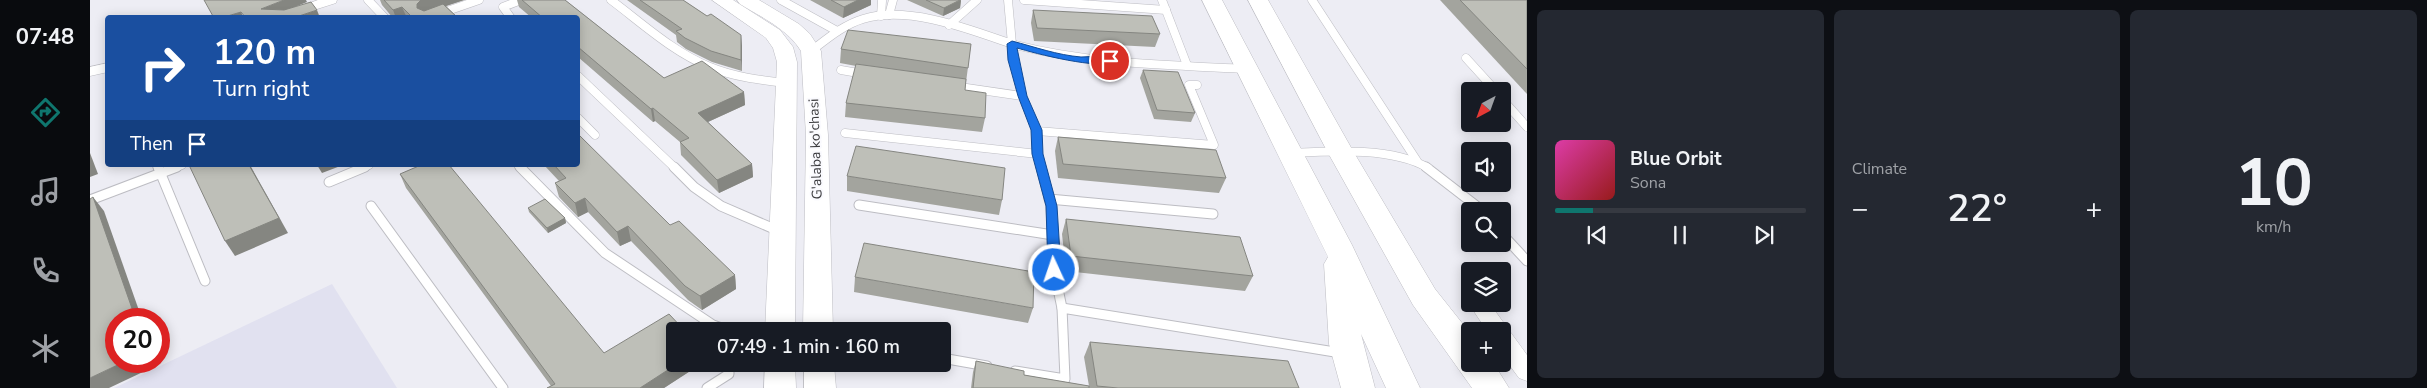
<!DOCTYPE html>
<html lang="en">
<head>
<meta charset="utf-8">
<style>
  :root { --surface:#171b24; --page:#242831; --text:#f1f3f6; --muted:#9ea1a6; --line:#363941; --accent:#0f766e }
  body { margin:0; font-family:"Nunito Sans",sans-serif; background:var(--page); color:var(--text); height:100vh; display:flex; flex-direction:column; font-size:19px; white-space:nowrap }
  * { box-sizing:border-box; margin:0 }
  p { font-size:16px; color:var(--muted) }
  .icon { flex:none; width:28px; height:28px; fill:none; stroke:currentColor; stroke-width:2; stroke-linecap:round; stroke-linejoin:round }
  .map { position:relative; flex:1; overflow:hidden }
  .sheet { display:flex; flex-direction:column; gap:10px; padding:10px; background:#0d0f14; width:900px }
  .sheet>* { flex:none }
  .hud { position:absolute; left:15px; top:15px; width:475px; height:152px; border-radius:5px; box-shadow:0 2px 12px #0003; background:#1a4fa0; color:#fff; overflow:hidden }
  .needle { width:32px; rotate:221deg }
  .controls { position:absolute; left:1371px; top:82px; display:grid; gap:10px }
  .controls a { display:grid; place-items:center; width:50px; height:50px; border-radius:5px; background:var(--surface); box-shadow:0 2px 12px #0003; font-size:25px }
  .speed { position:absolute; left:15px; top:308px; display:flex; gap:10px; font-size:25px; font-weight:700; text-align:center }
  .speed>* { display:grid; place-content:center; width:65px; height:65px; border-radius:50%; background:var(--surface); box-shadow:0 2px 12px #0003; line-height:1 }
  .speed .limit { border:8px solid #d22; background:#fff; color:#111 }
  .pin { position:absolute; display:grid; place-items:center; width:42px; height:42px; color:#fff; margin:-21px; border:2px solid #fff; border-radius:50%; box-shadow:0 1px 5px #0007 }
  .me { position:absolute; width:55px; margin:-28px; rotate:357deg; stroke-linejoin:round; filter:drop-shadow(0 0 4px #0008) }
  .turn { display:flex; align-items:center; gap:18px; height:105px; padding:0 25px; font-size:22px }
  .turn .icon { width:65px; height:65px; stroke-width:2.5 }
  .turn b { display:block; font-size:35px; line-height:42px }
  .then { display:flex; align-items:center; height:48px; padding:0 25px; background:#0003; gap:10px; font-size:19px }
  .big { font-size:38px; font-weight:600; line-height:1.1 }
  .sheet .tile { flex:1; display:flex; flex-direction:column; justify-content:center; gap:8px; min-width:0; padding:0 18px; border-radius:8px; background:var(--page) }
  .sheet .dial { align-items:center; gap:0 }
  .dial b { font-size:65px; line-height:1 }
  .song { display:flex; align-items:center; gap:15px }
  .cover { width:60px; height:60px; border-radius:8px; background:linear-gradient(135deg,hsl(320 70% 55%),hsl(0 70% 35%)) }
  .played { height:5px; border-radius:2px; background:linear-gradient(90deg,var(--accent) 15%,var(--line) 15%) }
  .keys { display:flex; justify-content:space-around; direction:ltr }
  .heat { display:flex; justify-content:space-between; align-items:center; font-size:28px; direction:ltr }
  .sheet .tiles { flex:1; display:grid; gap:10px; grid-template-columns:repeat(3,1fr) }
  .trip { position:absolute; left:576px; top:322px; width:285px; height:50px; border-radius:5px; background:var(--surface); box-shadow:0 2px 12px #0003; font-weight:600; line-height:50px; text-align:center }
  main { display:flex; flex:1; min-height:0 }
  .dock { display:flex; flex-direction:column; width:90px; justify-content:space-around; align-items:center; background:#090b0e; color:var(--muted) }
  .dock .icon { width:35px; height:35px }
  .dock .current { color:var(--accent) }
  .dock b { font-size:22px; color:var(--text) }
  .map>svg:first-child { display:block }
  .built { fill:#e1e1f0 }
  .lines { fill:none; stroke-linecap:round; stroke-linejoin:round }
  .service-far1-casing { stroke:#bdbdc3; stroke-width:9 }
  .service-casing { stroke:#bdbdc3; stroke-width:11 }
  .minor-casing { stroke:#bdbdc3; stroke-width:1 }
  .secondary-casing { stroke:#bdbdc3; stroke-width:1 }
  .trunk-casing { stroke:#bdbdc3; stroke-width:1 }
  .service-far1 { stroke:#fff; stroke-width:8 }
  .service { stroke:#fff; stroke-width:9 }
  .minor { fill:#fff; fill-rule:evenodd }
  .secondary { fill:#fff; fill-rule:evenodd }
  .trunk { fill:#fff; fill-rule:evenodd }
  .wall { fill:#a3a49e }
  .shaded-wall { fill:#858681 }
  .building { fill:#bebfb8; stroke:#858681 }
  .route { fill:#1a73e8; stroke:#114b97 }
  .labels { text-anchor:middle; stroke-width:4; stroke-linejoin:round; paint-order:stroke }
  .street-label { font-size:14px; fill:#3c3c3f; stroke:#fafafe }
</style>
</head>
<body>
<main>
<nav class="dock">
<b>07:48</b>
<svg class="icon current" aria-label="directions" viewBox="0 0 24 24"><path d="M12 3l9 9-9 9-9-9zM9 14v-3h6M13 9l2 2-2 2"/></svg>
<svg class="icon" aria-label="music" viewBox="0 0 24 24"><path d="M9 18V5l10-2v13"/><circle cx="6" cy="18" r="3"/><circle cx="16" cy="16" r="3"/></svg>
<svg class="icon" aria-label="phone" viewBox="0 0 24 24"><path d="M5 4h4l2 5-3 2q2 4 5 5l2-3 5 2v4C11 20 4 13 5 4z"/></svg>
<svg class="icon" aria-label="climate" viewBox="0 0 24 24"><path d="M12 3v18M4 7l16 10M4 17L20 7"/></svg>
</nav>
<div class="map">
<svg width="1437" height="388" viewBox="0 0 1437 388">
  <rect width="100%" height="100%" fill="#ededf4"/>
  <!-- built -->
  <path class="built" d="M242 284 307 388H24Z"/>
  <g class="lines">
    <!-- service-far1 casing -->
    <g class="service-far1-casing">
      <g id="service-far1">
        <path d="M278 0 295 18"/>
        <path d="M521 0C553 24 583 52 620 67 644 77 670 80 696 83"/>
        <path d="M691 0 747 31"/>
        <path d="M934 0 1076 10"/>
        <path d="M1072 0 1097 65"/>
        <path d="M1222 0 1327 161"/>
        <path d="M799 15 803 0"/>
        <path d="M791 16 792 1"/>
        <path d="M337 18 389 0"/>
        <path d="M421 18 413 7 431 0"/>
        <path d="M859 25 887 0"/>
        <path d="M721 51C737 39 753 25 773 19 818 5 879 29 922 44L918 0"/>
        <path d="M1376 58 1406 91"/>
        <path d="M751 70 774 74"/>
        <path d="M488 76 585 168"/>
        <path d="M863 86 932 96"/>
        <path d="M1412 99 1437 127"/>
        <path d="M488 118 505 135"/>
        <path d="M947 131 1124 145 1099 85H1107"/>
        <path d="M755 133 948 154"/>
        <path d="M1201 153C1241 151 1303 147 1338 168"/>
        <path d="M67 165 68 168"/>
        <path d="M428 165 431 168"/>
        <path d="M84 168 92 165"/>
        <path d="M272 168 279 165"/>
        <path d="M952 168 948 154 947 131 932 96 923 59 922 44C999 64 1077 65 1156 69"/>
      </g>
    </g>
    <!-- service casing -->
    <g class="service-casing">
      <g id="service">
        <path d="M68 167 115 281"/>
        <path d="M430 167 515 253 623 325 634 329 686 328"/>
        <path d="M584 167 604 187 631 206 689 231"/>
        <path d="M951 167 961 206 964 270 972 308"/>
        <path d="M1336 167 1393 211"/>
        <path d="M239 182 275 167"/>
        <path d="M959 199 1123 214"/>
        <path d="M0 200 87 167"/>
        <path d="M769 205 963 235"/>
        <path d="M281 206 413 388"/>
        <path d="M1412 234 1437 261"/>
        <path d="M852 358 897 366"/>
        <path d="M925 371 975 379 972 308 1251 353"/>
        <path d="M617 388 639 374V364"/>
      </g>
    </g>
    <!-- minor casing -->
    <g class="minor-casing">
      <g id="minor">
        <path d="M228 0H247L246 3 199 18H178Z"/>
        <path d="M18 63V72L0 76V67Z"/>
        <path d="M1380 302V304H1400L1437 355V381L1429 378 1412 355V331H1397L1379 304Z"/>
      </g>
    </g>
    <!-- secondary casing -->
    <g class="secondary-casing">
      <g id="secondary">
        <path d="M622 0H643L690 30 703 47 707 62 705 331H675L687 62 683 48 676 38Z"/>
        <path d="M647 0H669L709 24 720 34 731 51 738 135 743 331H713L716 135 711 51C698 29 671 17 650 4Z"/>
        <path d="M675 364H705L706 388H674Z"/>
        <path d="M714 364H744L746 388H714Z"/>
      </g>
    </g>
    <!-- trunk casing -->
    <g class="trunk-casing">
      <g id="trunk">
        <path d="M1112 0H1132L1262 245 1330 388H1296L1271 334 1285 388H1251L1239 344 1234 264 1238 257Z"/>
        <path d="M1158 0H1178L1263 151 1345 289 1380 333V364H1404L1419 388H1382L1323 305 1237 151Z"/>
      </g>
    </g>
    <!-- service-far1 -->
    <use href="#service-far1" class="service-far1"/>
    <!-- service -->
    <use href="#service" class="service"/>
    <!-- minor -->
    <use href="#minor" class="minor"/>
    <!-- secondary -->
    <use href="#secondary" class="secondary"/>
    <!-- trunk -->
    <use href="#trunk" class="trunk"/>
  </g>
  <!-- wall -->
  <g class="wall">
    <path d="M290 0H374L356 6 368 18H303L292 5Z"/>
    <path d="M427 0H475L574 78 654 92 655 105 618 122 662 164 663 177 629 193 591 155 590 142 565 121 563 122 488 57V18H442L429 7Z"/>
    <path d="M537 0H593L617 16 651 35 652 71 622 62 596 49 587 42 586 35Z"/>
    <path d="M720 0H781V5L753 18Z"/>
    <path d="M817 0H871L870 8 853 16Z"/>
    <path d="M1350 0H1437V94Z"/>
    <path d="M943 10 1070 34 1065 47 944 41 941 23Z"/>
    <path d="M881 44 875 90 895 118 892 132 755 117 756 103 766 66 750 63 751 49Z"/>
    <path d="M1053 70 1105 113 1101 122 1064 119 1050 78Z"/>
    <path d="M968 137 1136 178 1129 193 968 178 965 151Z"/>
    <path d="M454 165H488L580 225 645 275 646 289 612 310 598 300 541 241 530 246 498 212 488 217 469 197 465 183 469 181Z"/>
    <path d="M310 174 514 353 611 364 574 388H457L461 386 316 188Z"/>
    <path d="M757 176 912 200 909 215 757 191Z"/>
    <path d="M438 208 475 218 476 223 458 233 439 212Z"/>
    <path d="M976 219 1163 276 1155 291 976 271 972 234Z"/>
    <path d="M765 277 943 308 938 323 764 292Z"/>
    <path d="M1000 342 1209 388H881L883 372 886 361 934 375 999 386 994 357Z"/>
  </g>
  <!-- shaded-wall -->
  <g class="shaded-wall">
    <path d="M194 0H216L217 2 178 18 171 9Z"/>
    <path d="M331 0H374L335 13 327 8V4Z"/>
    <path d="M768 0H781V5L753 18 754 7Z"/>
    <path d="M871 0 870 8 853 16 854 8Z"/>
    <path d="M312 7 317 18H306L303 10Z"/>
    <path d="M227 10 230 18H207L206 17Z"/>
    <path d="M151 12 154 18H131Z"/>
    <path d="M651 35 652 46V71L651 60Z"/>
    <path d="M654 92 655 105 609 126 608 113Z"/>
    <path d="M563 108 565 121 563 122 561 109Z"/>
    <path d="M0 153 8 174 0 177Z"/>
    <path d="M662 164 663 177 629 193 627 180Z"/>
    <path d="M159 165H160L198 233 145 256 135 241Z"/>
    <path d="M227 165H253L232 173Z"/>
    <path d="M3 197 14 211 52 319H42Z"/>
    <path d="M495 198 498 212 488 217 485 203Z"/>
    <path d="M475 218 476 223 458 233 457 228Z"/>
    <path d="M538 226 541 241 530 246 527 232Z"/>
    <path d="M645 275 646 289 612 310 610 296Z"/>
    <path d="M36 361H51L55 371 19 388H0V378Z"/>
    <path d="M587 364H611L574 388H550Z"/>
  </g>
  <!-- building -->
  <g class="building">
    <path d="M114 0H194L171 9 194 10 221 2 227 10 206 17 207 18H156L151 12 131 18H124Z"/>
    <path d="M294 0H331L327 4V8L334 11 353 4 368 18H323L312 7 303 10Z"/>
    <path d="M432 0H475L574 78 612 61 654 92 608 113 662 164 627 180 590 142 599 138 563 108 561 109 488 47V18H453Z"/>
    <path d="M550 0H593L617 16 621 14 651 35V60L621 51 595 38 586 31 592 29Z"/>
    <path d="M741 0H768L754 7Z"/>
    <path d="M836 0H870L854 8Z"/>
    <path d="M1370 0H1437V69Z"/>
    <path d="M943 10 1062 16 1070 34 947 28Z"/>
    <path d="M758 30 881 44 878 68 751 49Z"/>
    <path d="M766 64 876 79 875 90 896 93 895 118 756 103Z"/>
    <path d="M1053 70 1088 72 1105 113 1067 110Z"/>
    <path d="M488 134 580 225 589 221 645 275 610 296 595 286 538 226 527 232 495 198 485 203 465 183 476 178 464 165H488Z"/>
    <path d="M968 137 1126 150 1136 178 973 164Z"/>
    <path d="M766 146 915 168 912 200 757 176Z"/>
    <path d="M99 165H159L189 218 135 241Z"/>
    <path d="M331 165H359L514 353 579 314 595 331H585V364H587L550 388H457L465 384 310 174Z"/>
    <path d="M3 197 45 317 42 319H26V361H36L0 378V199Z"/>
    <path d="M455 199 475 218 457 228 438 208Z"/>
    <path d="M976 219 1150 237 1163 276 981 256Z"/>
    <path d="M774 243 944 272 943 308 765 277Z"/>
    <path d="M1000 342 1198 361 1209 388H1028L1007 386Z"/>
    <path d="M886 361 934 371V375L999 386V388H883Z"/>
  </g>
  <!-- route -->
  <path class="route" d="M922 41C945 47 967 55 991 57 1001 57 1017 54 1025 61 1012 71 944 53 927 48L937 96 952 130 953 154 967 206 971 270 964 275 958 270 956 206 942 154 941 130 928 96 918 60 917 44Z"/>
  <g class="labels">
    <!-- street labels -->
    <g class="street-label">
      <text transform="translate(725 149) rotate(-92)" y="5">G'alaba ko'chasi</text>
    </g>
  </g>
</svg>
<div class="controls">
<a><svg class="needle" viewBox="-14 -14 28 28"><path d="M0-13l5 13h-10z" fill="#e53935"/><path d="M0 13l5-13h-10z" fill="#9ea1a6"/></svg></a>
<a><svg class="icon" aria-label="sound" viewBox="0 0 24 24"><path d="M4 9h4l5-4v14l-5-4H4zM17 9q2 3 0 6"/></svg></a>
<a><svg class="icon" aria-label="search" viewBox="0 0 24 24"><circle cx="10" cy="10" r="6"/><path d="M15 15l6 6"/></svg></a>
<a><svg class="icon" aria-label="layers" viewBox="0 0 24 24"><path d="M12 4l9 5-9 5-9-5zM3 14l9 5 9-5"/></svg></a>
<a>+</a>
</div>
<div class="speed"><div class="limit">20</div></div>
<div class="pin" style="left:1020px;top:61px;background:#d93025"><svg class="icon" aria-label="arrive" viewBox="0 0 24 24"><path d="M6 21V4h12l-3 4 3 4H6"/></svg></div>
<svg class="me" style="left:964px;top:270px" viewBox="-20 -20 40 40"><circle r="17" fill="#1a73e8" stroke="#fff" stroke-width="3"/><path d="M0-11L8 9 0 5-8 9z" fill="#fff"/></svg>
<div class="trip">07:49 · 1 min · 160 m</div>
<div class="hud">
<div class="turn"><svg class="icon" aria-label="right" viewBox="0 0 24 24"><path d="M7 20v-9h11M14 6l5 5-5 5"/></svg><div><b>120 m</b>Turn right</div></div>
<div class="then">Then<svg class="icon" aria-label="arrive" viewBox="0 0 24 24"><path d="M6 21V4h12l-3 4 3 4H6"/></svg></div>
</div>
</div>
<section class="sheet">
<div class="tiles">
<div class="tile">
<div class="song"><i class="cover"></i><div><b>Blue Orbit</b><p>Sona</p></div></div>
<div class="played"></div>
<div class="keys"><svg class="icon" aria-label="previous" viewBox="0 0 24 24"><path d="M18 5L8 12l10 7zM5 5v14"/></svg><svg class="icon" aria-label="pause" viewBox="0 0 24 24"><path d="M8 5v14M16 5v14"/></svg><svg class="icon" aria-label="next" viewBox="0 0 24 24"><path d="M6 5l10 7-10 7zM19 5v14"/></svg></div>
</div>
<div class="tile"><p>Climate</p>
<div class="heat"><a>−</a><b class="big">22°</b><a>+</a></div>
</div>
<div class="tile dial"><b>10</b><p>km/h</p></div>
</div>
</section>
</main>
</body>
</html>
